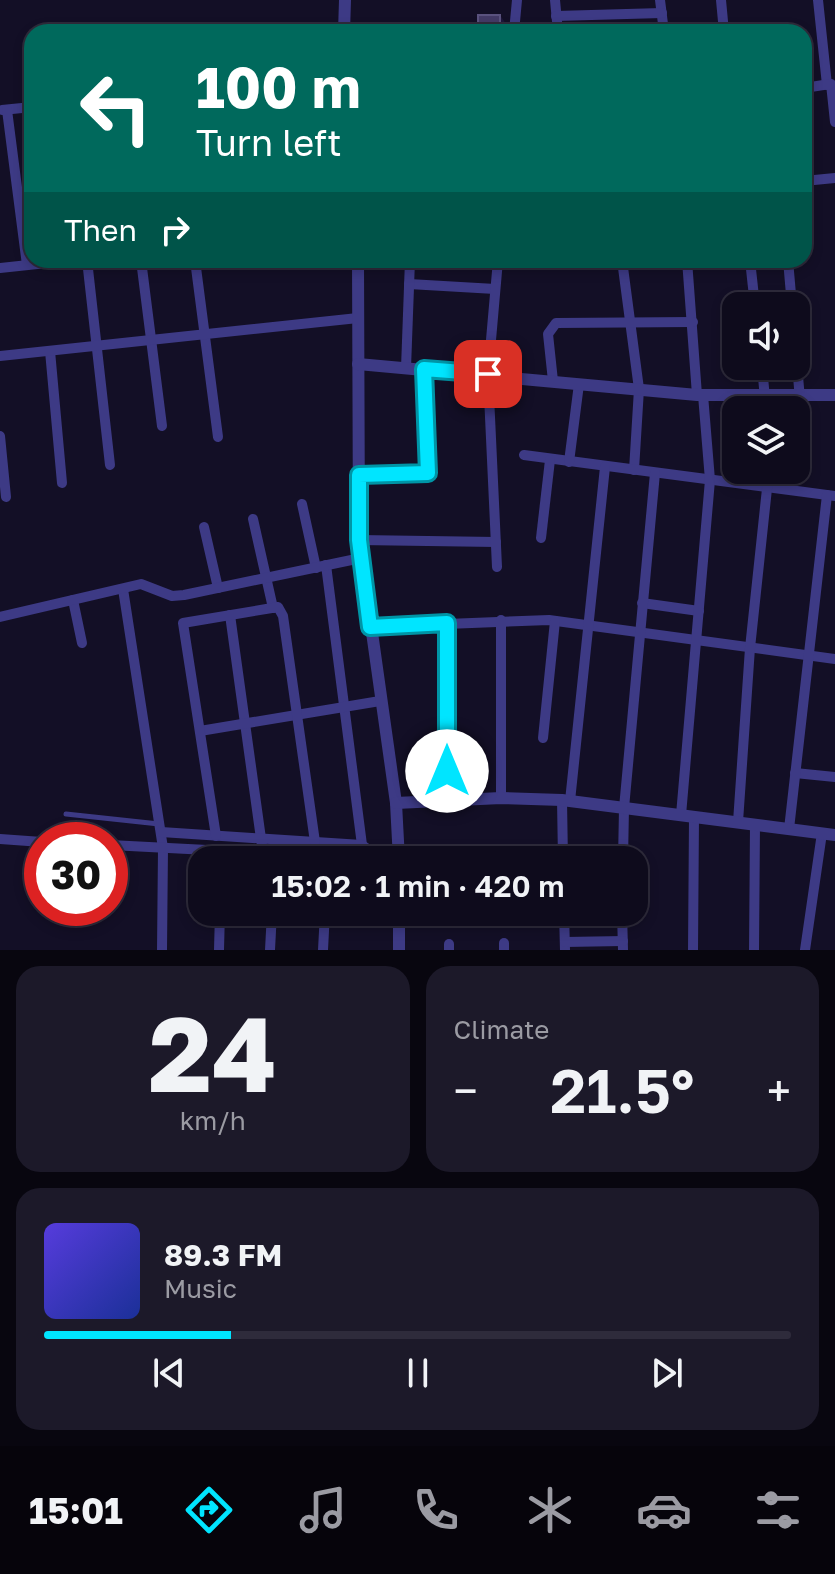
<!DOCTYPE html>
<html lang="en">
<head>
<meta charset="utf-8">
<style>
  :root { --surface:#0e0b1c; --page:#1c1929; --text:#f1f3f6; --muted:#9b9ba3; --line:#2e2b3b; --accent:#00e5ff }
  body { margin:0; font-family:"Golos Text",sans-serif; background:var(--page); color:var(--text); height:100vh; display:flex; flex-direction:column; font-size:30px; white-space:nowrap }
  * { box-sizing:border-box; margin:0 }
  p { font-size:26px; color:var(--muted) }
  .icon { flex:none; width:44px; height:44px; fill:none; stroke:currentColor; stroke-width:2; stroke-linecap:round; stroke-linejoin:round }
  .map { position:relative; height:950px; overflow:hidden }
  .side { display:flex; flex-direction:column; gap:16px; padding:16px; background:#08060f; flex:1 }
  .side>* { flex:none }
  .guide { position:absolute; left:24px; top:24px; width:788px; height:244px; border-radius:24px; box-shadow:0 4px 12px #0003,0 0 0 2px var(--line); background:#00695c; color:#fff; overflow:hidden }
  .tools { position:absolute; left:722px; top:292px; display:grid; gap:16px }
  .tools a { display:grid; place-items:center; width:88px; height:88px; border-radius:16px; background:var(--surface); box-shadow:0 4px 12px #0003,0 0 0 2px var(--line); font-size:40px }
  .speed { position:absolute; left:24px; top:822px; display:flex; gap:16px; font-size:40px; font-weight:700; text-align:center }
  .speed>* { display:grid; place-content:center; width:104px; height:104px; border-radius:50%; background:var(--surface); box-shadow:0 4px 12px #0003,0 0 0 2px var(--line); line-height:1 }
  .speed .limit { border:12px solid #d22; background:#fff; color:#111 }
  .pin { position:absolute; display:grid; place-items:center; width:68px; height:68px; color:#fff; margin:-34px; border-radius:16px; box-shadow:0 4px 12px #0006 }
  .me { position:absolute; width:88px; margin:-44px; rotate:0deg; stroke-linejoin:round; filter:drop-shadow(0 0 6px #0008) }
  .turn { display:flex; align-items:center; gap:28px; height:168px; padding:0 40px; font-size:36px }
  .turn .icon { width:104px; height:104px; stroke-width:2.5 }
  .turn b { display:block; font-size:56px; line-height:68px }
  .then { display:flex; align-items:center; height:76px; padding:0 40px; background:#0003; gap:16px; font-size:30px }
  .big { font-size:60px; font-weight:600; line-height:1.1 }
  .side .widget { flex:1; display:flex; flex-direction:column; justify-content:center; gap:12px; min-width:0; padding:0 28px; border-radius:24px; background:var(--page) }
  .side .dial { align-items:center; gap:0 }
  .dial b { font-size:104px; line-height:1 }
  .song { display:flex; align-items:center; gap:24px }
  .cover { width:96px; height:96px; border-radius:12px; background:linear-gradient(135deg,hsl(250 70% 55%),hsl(230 70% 35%)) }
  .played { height:8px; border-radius:4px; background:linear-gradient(90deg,var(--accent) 25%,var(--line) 25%) }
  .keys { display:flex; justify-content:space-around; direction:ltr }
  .heat { display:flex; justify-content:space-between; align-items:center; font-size:44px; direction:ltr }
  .side .tiles { flex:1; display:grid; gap:16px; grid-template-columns:1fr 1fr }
  .widget:last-child { grid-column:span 2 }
  .trip { position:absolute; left:188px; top:846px; width:460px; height:80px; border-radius:24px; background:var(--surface); box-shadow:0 4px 12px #0003,0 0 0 2px var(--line); font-weight:600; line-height:80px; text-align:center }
  .dock { display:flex; height:128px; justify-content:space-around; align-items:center; background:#06040b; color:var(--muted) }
  .dock .icon { width:56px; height:56px }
  .dock .on { color:var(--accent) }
  .dock b { font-size:36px; color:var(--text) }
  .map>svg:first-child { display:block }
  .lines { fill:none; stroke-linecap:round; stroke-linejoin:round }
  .service { stroke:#3d3a85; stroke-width:5 }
  .minor { stroke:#3d3a85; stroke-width:10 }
  .tertiary { stroke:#3d3a85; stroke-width:12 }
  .shaded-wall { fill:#1d163a }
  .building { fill:#433a66; stroke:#5a527e; stroke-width:2 }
  .route-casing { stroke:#0095a6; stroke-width:20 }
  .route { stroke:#00e5ff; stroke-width:14 }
</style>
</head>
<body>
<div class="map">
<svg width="835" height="950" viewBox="0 0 835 950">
  <rect width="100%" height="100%" fill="#130f26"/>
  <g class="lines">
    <!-- service -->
    <path class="service" d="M66 814 159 824"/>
    <!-- minor -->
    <g class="minor">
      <path d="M555 0 558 32"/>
      <path d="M660 0 664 32"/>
      <path d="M721 0 724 32"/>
      <path d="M818 0 827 85"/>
      <path d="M556 16 662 13"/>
      <path d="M170 31V32"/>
      <path d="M514 32 517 0"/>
      <path d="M831 84 835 122"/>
      <path d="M804 88 830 84"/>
      <path d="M2 110 32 107"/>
      <path d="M7 110 27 265"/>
      <path d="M804 181 835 178"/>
      <path d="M87 260 110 465"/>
      <path d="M141 260 162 426"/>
      <path d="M195 260 218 437"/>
      <path d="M622 260 639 389 634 470"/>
      <path d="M687 260 697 395"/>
      <path d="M750 260 755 306"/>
      <path d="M788 260 792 306"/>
      <path d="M0 268 75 260"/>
      <path d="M409 284 495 289"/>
      <path d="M50 351 62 483"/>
      <path d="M796 353 806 469"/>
      <path d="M0 356 358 318"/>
      <path d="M762 366 766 410"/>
      <path d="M406 368 410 260"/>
      <path d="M553 381 548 334 556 323 693 322"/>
      <path d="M0 436 6 497"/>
      <path d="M524 455 835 496"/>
      <path d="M569 462 579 384"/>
      <path d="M359 475 428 473 424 369"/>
      <path d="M302 504 316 568"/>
      <path d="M253 519 273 608"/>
      <path d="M204 527 218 588"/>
      <path d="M541 538 550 460"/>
      <path d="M359 540 496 542"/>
      <path d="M326 565 362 845"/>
      <path d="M497 567 488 374 498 260"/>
      <path d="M123 589 163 848 162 950"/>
      <path d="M73 600 82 643"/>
      <path d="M642 603 699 611"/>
      <path d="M230 615 263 853"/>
      <path d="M0 617 141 584 172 596 184 595 361 558"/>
      <path d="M447 623V801"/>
      <path d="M370 627 549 620 835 659"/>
      <path d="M200 731 380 701"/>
      <path d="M543 738 555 621"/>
      <path d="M795 773 835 777"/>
      <path d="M501 798V620"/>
      <path d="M562 800 563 860"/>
      <path d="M570 801 605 467"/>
      <path d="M681 815 710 480 703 395"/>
      <path d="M738 822 750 648 769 470"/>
      <path d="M789 829 827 495"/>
      <path d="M161 832 362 845 382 859"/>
      <path d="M216 836 183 623 278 607 283 616 315 842"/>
      <path d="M0 839 42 842"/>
      <path d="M110 845 399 860"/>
      <path d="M623 860 624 808 655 473"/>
      <path d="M564 912 565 950"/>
      <path d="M622 912 623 950"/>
      <path d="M565 942 623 941"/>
      <path d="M504 943V950"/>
      <path d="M449 944V950"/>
      <path d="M219 950 220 912"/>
      <path d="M270 950 272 912"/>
      <path d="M323 950 325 912"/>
      <path d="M693 950 694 817"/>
      <path d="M754 950 755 824"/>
      <path d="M805 950 822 833"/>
    </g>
    <!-- tertiary -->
    <g class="tertiary">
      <path d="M344 32 345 0"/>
      <path d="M358 260 359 540 396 803 399 860"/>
      <path d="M358 364 697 395H835"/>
      <path d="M396 803 501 798 562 800 835 835"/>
      <path d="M399 912V950"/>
    </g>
  </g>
  <!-- shaded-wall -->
  <path class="shaded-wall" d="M500 15 508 27V32H500Z"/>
  <!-- building -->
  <rect class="building" x="478" y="15" width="22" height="17"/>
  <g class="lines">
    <!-- route casing -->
    <g class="route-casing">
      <path id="route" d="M447 771V623L370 627 359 540V475L428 473 424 369 488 374"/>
    </g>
    <!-- route -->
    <use href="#route" class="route"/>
  </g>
</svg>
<div class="tools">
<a><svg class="icon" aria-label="sound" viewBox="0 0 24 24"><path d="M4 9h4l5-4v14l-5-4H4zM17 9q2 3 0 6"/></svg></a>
<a><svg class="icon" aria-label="layers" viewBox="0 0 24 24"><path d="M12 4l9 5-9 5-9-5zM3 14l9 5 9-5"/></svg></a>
</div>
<div class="speed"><div class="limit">30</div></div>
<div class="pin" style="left:488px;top:374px;background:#d93025"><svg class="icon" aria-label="arrive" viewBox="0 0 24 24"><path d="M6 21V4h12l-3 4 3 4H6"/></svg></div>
<svg class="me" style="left:447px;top:771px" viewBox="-20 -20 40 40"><circle r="19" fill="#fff"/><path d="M0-13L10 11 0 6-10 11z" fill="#00e5ff"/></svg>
<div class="trip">15:02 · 1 min · 420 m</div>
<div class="guide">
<div class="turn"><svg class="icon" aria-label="left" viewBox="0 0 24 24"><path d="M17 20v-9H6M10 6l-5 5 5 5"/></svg><div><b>100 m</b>Turn left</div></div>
<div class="then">Then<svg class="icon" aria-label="right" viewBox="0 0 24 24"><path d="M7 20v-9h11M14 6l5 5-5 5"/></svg></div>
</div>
</div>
<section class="side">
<div class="tiles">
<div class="widget dial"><b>24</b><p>km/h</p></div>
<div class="widget"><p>Climate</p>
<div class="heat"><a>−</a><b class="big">21.5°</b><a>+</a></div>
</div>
<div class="widget">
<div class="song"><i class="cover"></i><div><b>89.3 FM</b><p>Music</p></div></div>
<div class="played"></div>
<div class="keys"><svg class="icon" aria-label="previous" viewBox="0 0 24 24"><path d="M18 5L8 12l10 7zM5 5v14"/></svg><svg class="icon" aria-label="pause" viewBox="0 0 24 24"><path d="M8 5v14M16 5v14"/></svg><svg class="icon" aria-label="next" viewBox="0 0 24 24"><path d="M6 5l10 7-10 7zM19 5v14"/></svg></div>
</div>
</div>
</section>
<nav class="dock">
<b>15:01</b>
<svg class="icon on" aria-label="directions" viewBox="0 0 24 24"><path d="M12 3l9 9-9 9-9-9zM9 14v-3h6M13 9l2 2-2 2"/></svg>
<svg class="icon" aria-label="music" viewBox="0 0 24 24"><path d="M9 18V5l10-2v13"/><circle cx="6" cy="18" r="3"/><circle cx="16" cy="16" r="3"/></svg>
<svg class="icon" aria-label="phone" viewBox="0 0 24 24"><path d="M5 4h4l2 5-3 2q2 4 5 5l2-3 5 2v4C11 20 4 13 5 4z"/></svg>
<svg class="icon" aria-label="climate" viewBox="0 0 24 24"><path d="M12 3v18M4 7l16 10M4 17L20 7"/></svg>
<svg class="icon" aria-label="car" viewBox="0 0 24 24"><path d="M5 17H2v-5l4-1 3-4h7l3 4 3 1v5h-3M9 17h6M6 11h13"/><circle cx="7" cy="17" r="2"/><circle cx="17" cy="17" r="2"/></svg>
<svg class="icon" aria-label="filters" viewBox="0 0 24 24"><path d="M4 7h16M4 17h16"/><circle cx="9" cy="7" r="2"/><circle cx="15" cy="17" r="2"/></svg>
</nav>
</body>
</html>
